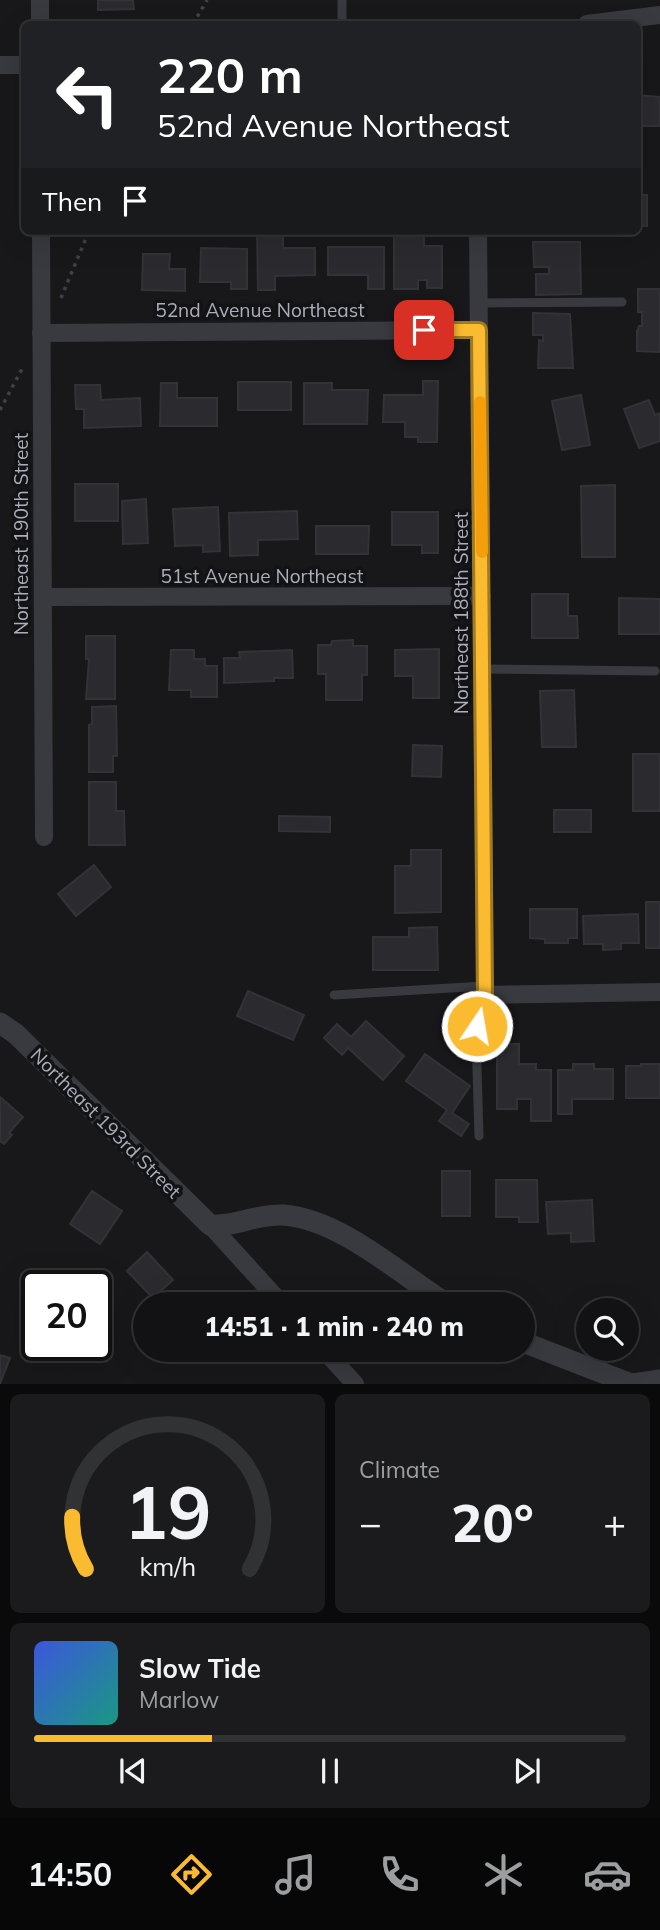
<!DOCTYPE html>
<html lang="en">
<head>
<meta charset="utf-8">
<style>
  :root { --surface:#121214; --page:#1b1b1d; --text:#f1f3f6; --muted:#9c9ea0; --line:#313234; --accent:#fabb31 }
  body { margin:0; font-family:Mulish,sans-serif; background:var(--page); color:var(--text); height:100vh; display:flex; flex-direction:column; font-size:26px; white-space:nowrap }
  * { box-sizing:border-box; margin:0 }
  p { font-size:23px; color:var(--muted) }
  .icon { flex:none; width:38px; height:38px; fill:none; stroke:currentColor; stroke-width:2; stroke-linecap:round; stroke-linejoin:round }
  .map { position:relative; height:1384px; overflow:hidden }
  .drawer { display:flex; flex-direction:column; gap:10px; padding:10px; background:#0a0a0b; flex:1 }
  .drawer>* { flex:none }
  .hud { position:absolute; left:21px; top:21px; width:620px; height:214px; border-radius:10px; box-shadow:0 7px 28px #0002,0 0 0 2px var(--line); background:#202124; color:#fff; overflow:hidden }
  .buttons { position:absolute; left:576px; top:1298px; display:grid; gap:14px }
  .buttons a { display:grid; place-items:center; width:63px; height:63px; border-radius:50%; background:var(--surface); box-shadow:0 7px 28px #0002,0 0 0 2px var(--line); font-size:35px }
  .speed { position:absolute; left:21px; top:1270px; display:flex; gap:14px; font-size:35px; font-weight:700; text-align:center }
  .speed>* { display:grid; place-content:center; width:91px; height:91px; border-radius:50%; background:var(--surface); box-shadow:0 7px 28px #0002,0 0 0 2px var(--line); line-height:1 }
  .speed .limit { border:4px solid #111; border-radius:10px; background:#fff; color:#111 }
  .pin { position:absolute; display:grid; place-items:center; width:60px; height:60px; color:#fff; margin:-30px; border-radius:14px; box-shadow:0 4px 10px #0006 }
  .me { position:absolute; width:77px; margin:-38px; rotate:12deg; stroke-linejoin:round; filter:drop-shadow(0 0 5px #0008) }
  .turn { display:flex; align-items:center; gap:24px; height:147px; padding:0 21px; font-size:32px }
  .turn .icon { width:91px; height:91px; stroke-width:2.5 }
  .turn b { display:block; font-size:49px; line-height:60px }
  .then { display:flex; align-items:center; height:66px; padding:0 21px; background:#0003; gap:14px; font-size:26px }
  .big { font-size:52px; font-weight:800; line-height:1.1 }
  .drawer .card { flex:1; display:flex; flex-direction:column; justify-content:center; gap:10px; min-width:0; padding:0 24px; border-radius:10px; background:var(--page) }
  .drawer .dial { align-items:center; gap:0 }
  .dial svg { height:182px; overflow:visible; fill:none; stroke:var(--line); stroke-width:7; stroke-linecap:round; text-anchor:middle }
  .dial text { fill:var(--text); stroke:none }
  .song { display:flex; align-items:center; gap:21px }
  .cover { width:84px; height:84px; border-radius:10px; background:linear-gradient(135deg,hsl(230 70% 55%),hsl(170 70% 35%)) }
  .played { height:7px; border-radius:4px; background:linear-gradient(90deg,var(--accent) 30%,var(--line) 30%) }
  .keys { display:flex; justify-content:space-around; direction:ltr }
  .heat { display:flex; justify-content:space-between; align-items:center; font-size:38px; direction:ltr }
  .drawer .tiles { flex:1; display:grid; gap:10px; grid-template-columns:1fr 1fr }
  .card:last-child { grid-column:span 2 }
  .trip { position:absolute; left:133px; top:1292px; width:402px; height:70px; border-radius:35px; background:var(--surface); box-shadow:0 7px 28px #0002,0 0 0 2px var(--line); font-weight:800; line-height:70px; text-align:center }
  .tab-bar { display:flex; height:112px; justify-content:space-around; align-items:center; background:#070708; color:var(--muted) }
  .tab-bar .icon { width:49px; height:49px }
  .tab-bar .selected { color:var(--accent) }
  .tab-bar b { font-size:32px; color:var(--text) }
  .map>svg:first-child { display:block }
  .building { fill:#2b2b2f; stroke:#323237; stroke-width:2 }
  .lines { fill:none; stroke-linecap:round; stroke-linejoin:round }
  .path { stroke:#3f4147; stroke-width:3.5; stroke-dasharray:3.5 5; stroke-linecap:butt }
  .service { stroke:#393a40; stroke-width:9 }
  .minor { stroke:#393a40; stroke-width:18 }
  .tertiary { stroke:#393a40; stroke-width:21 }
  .route-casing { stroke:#a27a20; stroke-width:18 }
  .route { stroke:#fabb31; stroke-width:12 }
  .slow { stroke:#f59e0b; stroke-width:12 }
  .labels { text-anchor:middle; stroke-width:7; stroke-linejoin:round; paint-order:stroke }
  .street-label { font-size:19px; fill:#aaafbb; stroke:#131316 }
</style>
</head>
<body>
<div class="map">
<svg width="660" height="1384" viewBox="0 0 660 1384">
  <rect width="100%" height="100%" fill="#18181b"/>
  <!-- building -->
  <g class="building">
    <path d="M98 0H133L134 9 98 10Z"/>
    <path d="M637 95 660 97V126H637Z"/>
    <rect x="637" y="195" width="10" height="31"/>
    <path d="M257 231H283V248H315V275L275 276V290H258Z"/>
    <path d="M394 231H424V246H442V288H427V280H418V289H394Z"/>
    <path d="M534 231H583V232L534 233Z"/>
    <path d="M533 242H580L581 294 536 295V274H549V267H534Z"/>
    <path d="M328 247H384V289H368V275H328Z"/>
    <path d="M201 248 247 249V289H231V282H200Z"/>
    <path d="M143 254H170L169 269H185V291L142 290Z"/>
    <path d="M638 289H660V352L637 351V331L639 326H642V312H638Z"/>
    <path d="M533 313 570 314 573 368H538L539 340 543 341V335H533Z"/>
    <path d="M423 381H438L437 442H418V437H405V422H383L384 395H423Z"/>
    <rect x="238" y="382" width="53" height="28"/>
    <path d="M161 383H177V398H217V426H160Z"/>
    <path d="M304 383H332V390H368L367 424H304Z"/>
    <path d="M75 385H100L101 400 140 398 141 426 84 428V409H76Z"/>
    <path d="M581 395 590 445 562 450 552 401Z"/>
    <path d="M649 400 655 415 660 413V441L639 448 624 409Z"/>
    <rect x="75" y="484" width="43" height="37"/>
    <path d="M615 485V557H582L581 486Z"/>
    <path d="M146 499 148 543 123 544 122 501Z"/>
    <path d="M218 507 220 551 203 552V545L175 546 173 509Z"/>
    <path d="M297 511 298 539 258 540V555L230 556 229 513Z"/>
    <path d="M392 512H438V553H422V545H392Z"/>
    <path d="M316 526H369L368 554H316Z"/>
    <path d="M532 594H568V616H577L578 638H532Z"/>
    <path d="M619 598 660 599V634H619Z"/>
    <path d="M86 636H115V699H86L89 659H86Z"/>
    <path d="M353 640V646H367V675H362V700H326V674H318V645H331L332 641Z"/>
    <path d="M439 649V698H413V676H395V650Z"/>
    <path d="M171 650H194V659H205V666H217V697H191V690H169Z"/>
    <path d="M292 650 293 678H274V681L224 683V658H240L239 652Z"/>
    <path d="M574 690 576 747H542L540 691Z"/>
    <path d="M116 706 117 756H113V772H89V725L92 724V707Z"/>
    <path d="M413 745 442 746 441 777 412 776Z"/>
    <rect x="633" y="754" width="27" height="57"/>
    <path d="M89 782H116V811H124L125 845H89Z"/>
    <rect x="554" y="810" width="37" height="22"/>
    <path d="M279 816 330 817V832L279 831Z"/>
    <path d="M411 850H441V912L395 913V866H411Z"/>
    <path d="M94 865 111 887 76 916 58 894Z"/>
    <rect x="646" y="902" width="14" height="46"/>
    <path d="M530 909H577V938H568V943H545V939L530 938Z"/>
    <path d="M638 914 639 943H621V949L603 950V944H584L583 916Z"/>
    <path d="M437 927 438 970H373V937H409V928Z"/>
    <path d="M248 991 304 1015 293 1040 237 1016Z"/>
    <path d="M366 1021 404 1056 383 1080 348 1048 342 1055 324 1038 337 1024 351 1037Z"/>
    <path d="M497 1044H519V1064H536V1070H551V1121H531V1099H517V1109H497Z"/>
    <path d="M425 1054 470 1086 452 1113 469 1124 461 1136 439 1121 447 1110 406 1081Z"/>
    <path d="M573 1064H594V1069H613V1099H572V1114H558V1070H573Z"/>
    <path d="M641 1064H660V1098H626V1066H641Z"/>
    <path d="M0 1097 23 1117 9 1133 12 1135 4 1144 0 1141Z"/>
    <rect x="442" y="1171" width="28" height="45"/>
    <path d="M496 1180H537L538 1222H519V1217H496Z"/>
    <path d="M92 1191 122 1211 100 1244 70 1224Z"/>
    <path d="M592 1200 594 1241 571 1242V1233L548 1234 546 1202Z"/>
    <path d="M147 1252 173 1280 153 1298 127 1271Z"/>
    <path d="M0 1355 10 1358 0 1384Z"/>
  </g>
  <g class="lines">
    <!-- path -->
    <g class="path">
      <path d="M193 24 207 0"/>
      <path d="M61 298 89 231"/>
      <path d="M0 410 22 369"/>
    </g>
    <!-- service -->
    <g class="service">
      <path d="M342 0V24"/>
      <path d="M479 303 622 302"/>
      <path d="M483 669 655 671"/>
      <path d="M334 995 484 986"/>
      <path d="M479 1136 476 1035 485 995"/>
    </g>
    <!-- minor -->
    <g class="minor">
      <path d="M40 0V24"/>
      <path d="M587 24 660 15"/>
      <path d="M0 65H24"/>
      <path d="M41 231 44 837"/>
      <path d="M478 231 485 995 660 992"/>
      <path d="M41 333 479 330"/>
      <path d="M43 597 482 596"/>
      <path d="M210 1225 282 1304"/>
      <path d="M323 1349 355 1384"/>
    </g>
    <!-- tertiary -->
    <g class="tertiary">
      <path d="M0 1023 16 1034 210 1225C237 1227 254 1214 283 1215 340 1219 400 1274 447 1304"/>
      <path d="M523 1342 631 1384"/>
      <path d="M633 1384 660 1380"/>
    </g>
  </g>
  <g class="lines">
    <!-- route casing -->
    <g class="route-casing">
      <path id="route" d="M424 330H479L485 995 477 1026"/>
    </g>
    <!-- route -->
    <use href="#route" class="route"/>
    <!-- slow -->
    <path class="slow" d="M480 402 482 552"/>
  </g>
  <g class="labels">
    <!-- street labels -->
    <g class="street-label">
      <text x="260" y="317">52nd Avenue Northeast</text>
      <text transform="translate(21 534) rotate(-90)" y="7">Northeast 190th Street</text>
      <text x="262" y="583">51st Avenue Northeast</text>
      <text transform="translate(461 613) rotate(-90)" y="7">Northeast 188th Street</text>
      <text transform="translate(106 1123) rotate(45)" y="7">Northeast 193rd Street</text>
    </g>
  </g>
</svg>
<div class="buttons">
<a><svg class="icon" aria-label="search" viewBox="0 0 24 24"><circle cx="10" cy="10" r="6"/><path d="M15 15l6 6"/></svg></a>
</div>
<div class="speed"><div class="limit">20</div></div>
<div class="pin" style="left:424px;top:330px;background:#d93025"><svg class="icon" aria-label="arrive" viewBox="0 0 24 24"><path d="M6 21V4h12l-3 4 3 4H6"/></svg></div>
<svg class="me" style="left:477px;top:1026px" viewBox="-20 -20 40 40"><circle r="17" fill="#fabb31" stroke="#fff" stroke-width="3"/><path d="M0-11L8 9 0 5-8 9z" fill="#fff"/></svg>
<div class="trip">14:51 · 1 min · 240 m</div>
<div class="hud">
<div class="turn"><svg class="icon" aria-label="left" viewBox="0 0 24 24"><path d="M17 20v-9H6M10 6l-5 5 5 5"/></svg><div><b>220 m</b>52nd Avenue Northeast</div></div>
<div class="then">Then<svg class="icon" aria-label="arrive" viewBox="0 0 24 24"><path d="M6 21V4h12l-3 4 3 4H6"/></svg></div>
</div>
</div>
<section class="drawer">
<div class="tiles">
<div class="card dial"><svg viewBox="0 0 100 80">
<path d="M14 69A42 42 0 1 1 86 69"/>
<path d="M14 69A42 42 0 0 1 8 46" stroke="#fabb31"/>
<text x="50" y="56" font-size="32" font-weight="700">19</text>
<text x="50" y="72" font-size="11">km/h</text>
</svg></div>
<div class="card"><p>Climate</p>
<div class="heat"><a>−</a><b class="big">20°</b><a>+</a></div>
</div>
<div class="card">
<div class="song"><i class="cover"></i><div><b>Slow Tide</b><p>Marlow</p></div></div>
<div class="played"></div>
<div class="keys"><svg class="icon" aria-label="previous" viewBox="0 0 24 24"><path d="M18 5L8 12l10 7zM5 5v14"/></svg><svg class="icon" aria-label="pause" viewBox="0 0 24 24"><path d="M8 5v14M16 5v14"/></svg><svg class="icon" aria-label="next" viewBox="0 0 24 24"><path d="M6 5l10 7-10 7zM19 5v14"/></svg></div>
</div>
</div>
</section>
<nav class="tab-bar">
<b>14:50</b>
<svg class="icon selected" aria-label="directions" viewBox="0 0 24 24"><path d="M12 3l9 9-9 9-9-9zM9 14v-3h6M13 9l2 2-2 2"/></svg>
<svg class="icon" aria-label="music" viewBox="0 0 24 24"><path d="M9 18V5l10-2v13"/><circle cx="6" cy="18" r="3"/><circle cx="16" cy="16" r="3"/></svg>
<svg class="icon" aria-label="phone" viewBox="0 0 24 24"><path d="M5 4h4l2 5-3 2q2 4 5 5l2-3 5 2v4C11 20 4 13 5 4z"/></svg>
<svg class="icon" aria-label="climate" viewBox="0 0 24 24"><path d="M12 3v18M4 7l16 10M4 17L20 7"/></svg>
<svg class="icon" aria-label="car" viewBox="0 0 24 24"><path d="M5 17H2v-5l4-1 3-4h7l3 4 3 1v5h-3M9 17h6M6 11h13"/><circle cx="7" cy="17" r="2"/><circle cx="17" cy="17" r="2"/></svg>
</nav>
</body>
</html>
